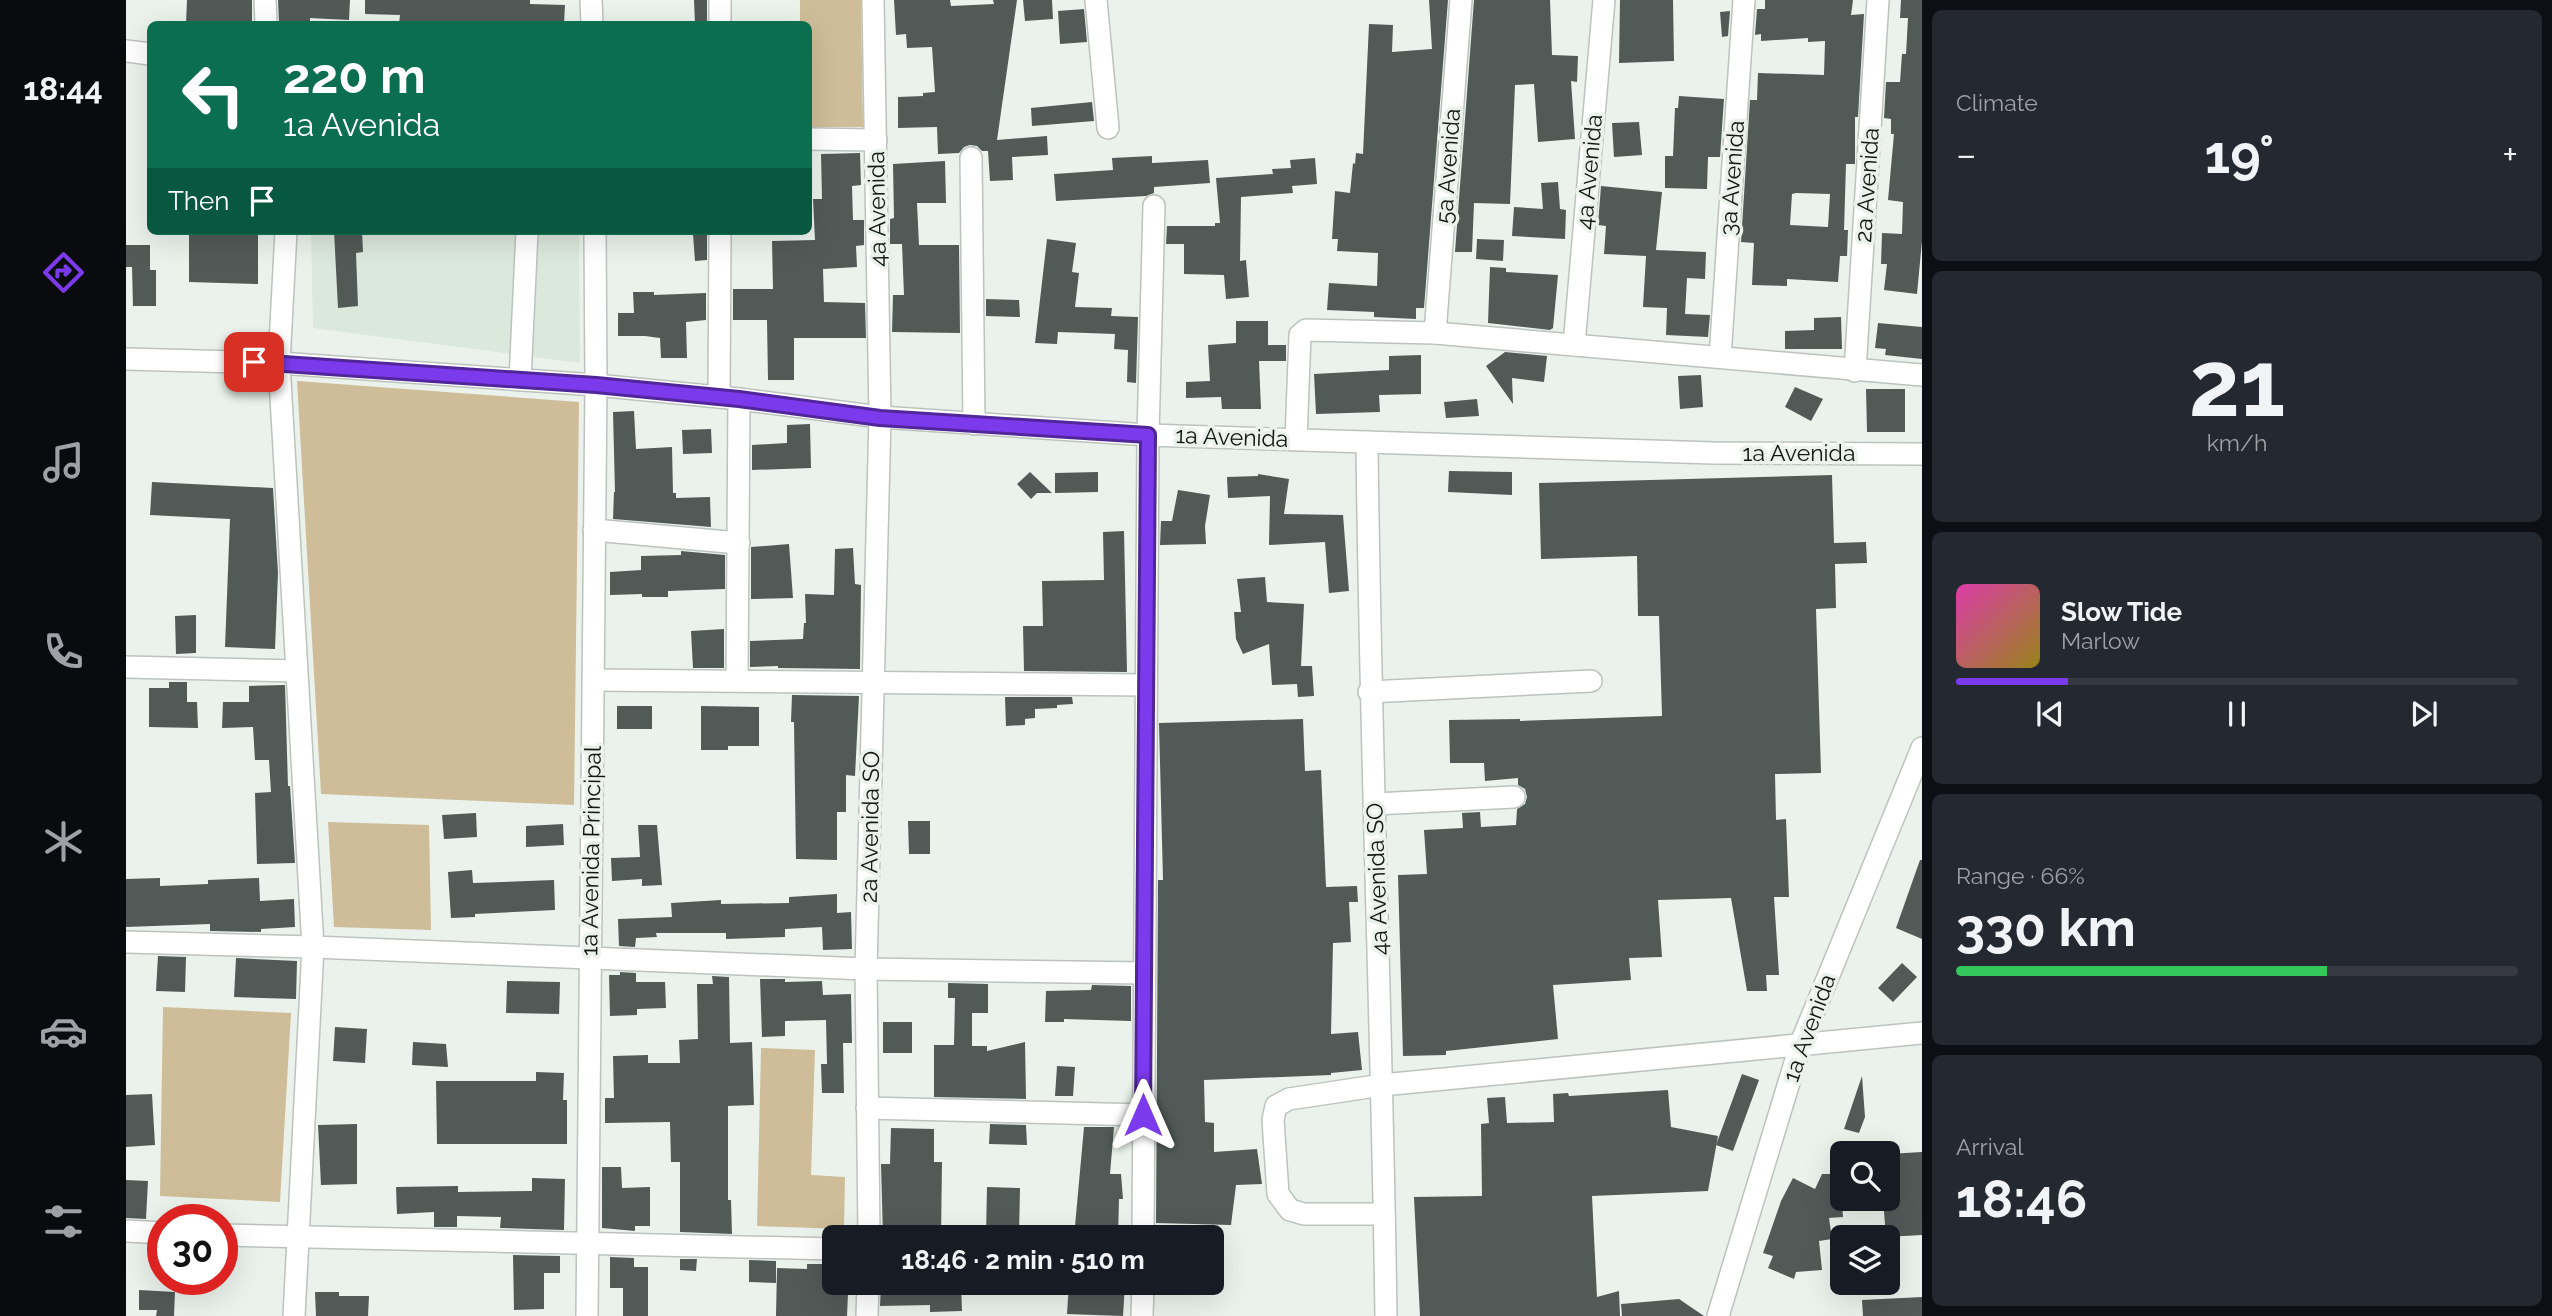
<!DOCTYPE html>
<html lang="en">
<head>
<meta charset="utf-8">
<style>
  :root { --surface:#171b24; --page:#242831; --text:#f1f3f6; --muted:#9ea1a6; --line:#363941; --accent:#7c3aed }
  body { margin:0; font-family:Raleway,sans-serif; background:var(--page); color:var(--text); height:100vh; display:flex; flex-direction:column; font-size:26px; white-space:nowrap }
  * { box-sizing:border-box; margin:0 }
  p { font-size:23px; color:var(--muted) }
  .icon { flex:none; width:38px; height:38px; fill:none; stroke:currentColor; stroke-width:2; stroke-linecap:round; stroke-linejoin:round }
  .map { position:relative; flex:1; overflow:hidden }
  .drawer { display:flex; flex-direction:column; gap:10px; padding:10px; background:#0d0f14; width:630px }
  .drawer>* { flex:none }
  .banner { position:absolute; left:21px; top:21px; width:665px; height:214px; border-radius:10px; box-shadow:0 7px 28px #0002; background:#0b6e4f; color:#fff; overflow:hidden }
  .fabs { position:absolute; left:1704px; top:1141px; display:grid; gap:14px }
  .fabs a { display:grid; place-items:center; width:70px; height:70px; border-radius:10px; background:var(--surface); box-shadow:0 7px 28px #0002; font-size:35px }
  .speed { position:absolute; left:21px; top:1204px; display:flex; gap:14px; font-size:35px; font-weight:700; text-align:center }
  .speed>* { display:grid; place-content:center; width:91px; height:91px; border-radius:50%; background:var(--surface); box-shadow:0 7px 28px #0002; line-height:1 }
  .speed .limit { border:10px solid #d22; background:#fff; color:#111 }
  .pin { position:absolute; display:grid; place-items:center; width:60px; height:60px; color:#fff; margin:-30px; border-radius:14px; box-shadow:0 4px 10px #0006 }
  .me { position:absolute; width:77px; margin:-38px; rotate:0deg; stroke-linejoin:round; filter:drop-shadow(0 0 5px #0008) }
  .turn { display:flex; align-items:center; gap:24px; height:147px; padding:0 21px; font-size:32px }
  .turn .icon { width:91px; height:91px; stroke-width:2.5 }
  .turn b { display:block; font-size:49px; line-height:60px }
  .then { display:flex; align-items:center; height:66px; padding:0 21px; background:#0003; gap:14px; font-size:26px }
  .big { font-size:52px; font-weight:700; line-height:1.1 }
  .drawer .widget { flex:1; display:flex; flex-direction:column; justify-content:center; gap:10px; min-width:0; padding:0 24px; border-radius:10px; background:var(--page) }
  .drawer .dial { align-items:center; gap:0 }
  .dial b { font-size:91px; line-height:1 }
  .song { display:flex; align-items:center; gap:21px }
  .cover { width:84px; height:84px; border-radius:10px; background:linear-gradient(135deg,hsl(320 70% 55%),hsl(50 70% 35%)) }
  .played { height:7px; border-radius:4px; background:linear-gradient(90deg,var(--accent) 20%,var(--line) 20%) }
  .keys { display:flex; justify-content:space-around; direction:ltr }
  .heat { display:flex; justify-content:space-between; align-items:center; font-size:38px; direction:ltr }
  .charge { height:10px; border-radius:5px; background:linear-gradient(90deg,#34c759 66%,var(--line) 0) }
  .trip { position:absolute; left:696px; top:1225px; width:402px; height:70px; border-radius:10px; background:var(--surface); box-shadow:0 7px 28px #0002; font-weight:700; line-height:70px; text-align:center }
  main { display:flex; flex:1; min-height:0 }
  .menu { display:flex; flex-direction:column; width:126px; justify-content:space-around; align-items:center; background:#090b0e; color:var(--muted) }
  .menu .icon { width:49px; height:49px }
  .menu .selected { color:var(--accent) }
  .menu b { font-size:32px; color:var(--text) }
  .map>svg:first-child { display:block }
  .built { fill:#dbe8dc }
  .green { fill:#cebd98 }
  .building { fill:#525a58; fill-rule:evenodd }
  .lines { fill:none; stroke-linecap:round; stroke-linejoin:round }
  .minor-casing { stroke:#bcc3bd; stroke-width:24 }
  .minor { stroke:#fff; stroke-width:21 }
  .route-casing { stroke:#51269a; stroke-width:18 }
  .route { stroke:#7c3aed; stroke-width:12 }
  .labels { text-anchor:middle; stroke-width:7; stroke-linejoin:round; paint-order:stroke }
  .street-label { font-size:23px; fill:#141614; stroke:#ebf2ec }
</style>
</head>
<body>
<main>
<nav class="menu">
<b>18:44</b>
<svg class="icon selected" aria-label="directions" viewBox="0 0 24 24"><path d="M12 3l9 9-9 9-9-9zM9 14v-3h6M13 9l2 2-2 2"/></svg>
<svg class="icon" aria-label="music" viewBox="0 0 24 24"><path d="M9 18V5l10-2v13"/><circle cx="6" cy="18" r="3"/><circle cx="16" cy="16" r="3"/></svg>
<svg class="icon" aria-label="phone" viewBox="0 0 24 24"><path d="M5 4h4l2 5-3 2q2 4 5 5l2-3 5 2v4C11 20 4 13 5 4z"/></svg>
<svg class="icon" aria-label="climate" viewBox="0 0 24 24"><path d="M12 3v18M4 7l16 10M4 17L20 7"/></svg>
<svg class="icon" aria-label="car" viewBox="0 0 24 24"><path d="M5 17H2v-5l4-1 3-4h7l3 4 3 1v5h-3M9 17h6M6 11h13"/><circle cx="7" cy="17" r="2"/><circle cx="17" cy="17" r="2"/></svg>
<svg class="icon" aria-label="filters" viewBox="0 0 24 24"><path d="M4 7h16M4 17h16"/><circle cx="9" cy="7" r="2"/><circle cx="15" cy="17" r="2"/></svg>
</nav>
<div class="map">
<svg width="1796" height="1316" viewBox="0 0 1796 1316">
  <rect width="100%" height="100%" fill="#ebf2ec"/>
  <!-- built -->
  <path class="built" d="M185 231H453L454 363 187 328Z"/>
  <!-- green -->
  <g class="green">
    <path d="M674 0H735L737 127H683L682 24H674Z"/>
    <path d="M171 381 453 402 448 805 195 794Z"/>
    <path d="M202 822 303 825 305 930 208 927Z"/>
    <path d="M37 1007 165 1013 154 1202 34 1196Z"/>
    <path d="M635 1048 689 1050 685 1175 719 1177 718 1229 631 1226Z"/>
  </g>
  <!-- building -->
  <g class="building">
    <path d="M61 0H126V24H60Z"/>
    <path d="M152 0H224L223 20 184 18V23L153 22Z"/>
    <path d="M239 0H404V4L439 5 438 24H273L274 15 239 14Z"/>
    <path d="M568 0H581V24H569Z"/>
    <path d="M768 0H824L825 6 868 4 867 0H891L871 140 921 136 922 155 886 157 887 180 864 181 862 151H856L851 146 844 145 838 147 833 153 812 154 811 127 772 128V97L797 96V93L809 92 806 47 781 48 780 34 770 35Z"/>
    <path d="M897 0H926L927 19 899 21Z"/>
    <path d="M1303 0H1322L1298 308H1290V319L1248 317V312L1201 310 1203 283 1251 286 1252 253 1211 251 1212 239H1206L1209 191 1224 193 1227 163 1229 164 1230 153 1237 154 1243 24 1267 25 1266 52 1306 49Z"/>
    <path d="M1348 0H1424L1426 55 1452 56 1451 82 1445 81 1449 139 1412 142 1408 84 1389 85 1384 204 1348 203 1346 252H1329Z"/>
    <path d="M1494 0H1547L1548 61 1493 63Z"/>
    <path d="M1639 0H1727L1725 15 1738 14 1732 117H1729V164H1720L1718 230H1722L1721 256H1714L1712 282 1661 279V286L1626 285 1628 243 1615 242 1624 100H1631L1632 73 1698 75 1699 41 1682 42V38L1635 41V34L1629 35 1631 9H1639ZM1670 193 1704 194 1702 227 1664 225 1666 194Z"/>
    <path d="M1775 0H1796V241L1791 294 1758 290 1761 264H1755L1756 233 1776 234 1777 202 1762 200 1768 134H1765V119L1758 118 1760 82H1774L1776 54H1780L1782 18H1774Z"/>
    <path d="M958 9 961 42 934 44 932 11Z"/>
    <path d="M1604 11 1602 36 1596 37 1594 12Z"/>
    <path d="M1553 96 1598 99 1594 157H1582L1581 189 1539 188V156H1547L1549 108H1552Z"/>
    <path d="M966 102 968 121 906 126 905 108Z"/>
    <path d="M1513 122 1516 155 1488 157 1486 123Z"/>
    <path d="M734 153 735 185 726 186 727 220H738V245L730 246 731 267 697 269 698 302 739 303 740 338H668V380H642L641 320H607V289H647L646 241 689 240 687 199H696L695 154Z"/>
    <path d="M1026 156V163L1082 160 1084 183 1028 187V193L1020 196 930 201 928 174 987 170 986 158Z"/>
    <path d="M1189 158 1191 184 1166 186 1167 193 1115 197 1114 261 1120 260 1123 297 1100 299 1098 275 1058 274V244H1040L1041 226H1089V223H1094L1090 178 1147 174 1146 169 1165 168 1164 160Z"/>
    <path d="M819 161 820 203H791L793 245H833L834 333 766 332 767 295H778L776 244H764V219L768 218 767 164Z"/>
    <path d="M1432 182 1434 209 1440 210 1439 239 1386 236 1388 207 1417 209 1415 183Z"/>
    <path d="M1475 186 1536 192 1530 250 1580 252 1579 279 1561 278 1559 314 1584 315 1582 337 1540 335 1541 308 1517 307 1520 256 1478 254 1480 226 1472 225Z"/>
    <path d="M63 231H132V284L63 282Z"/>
    <path d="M208 231H236L237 252 230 253 232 306 212 308Z"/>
    <path d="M581 233V260L569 261 567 234Z"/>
    <path d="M921 239 950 243 946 272 953 273 949 307 986 308 985 316 1012 317 1010 383 1001 382 1002 350 988 349 989 334 932 332 931 344 909 343Z"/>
    <path d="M1351 239 1378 240 1377 261 1350 259Z"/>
    <path d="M0 245H24V270H30V306H7L6 267H0Z"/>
    <path d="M1364 267 1380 268V272L1432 275 1427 328 1424 330 1362 323Z"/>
    <path d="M507 292H528V295L580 293V320L560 322 561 358H535L534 338 519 336H492V313H508Z"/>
    <path d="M860 299 893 300 894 317 860 316Z"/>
    <path d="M1715 317 1716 349H1659V331L1688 330V318Z"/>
    <path d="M1110 321H1142V345H1160V361H1133L1135 409H1096L1095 397 1060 398V382L1084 381 1082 345 1110 343Z"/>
    <path d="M1752 323 1796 327V359L1759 355 1760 349 1749 348Z"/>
    <path d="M1379 352 1421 356 1418 382 1386 378 1387 404 1360 366Z"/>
    <path d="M1295 355V394L1253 395 1254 412 1190 414 1188 374 1263 370V356Z"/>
    <path d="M1575 375 1577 407 1554 409 1552 376Z"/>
    <path d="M1669 387 1697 399 1685 421 1659 407Z"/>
    <path d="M1740 389H1779V432H1741Z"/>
    <path d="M1351 399 1353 416 1320 418 1318 402Z"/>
    <path d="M508 411 510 449 546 447 547 493H550V498L584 497 585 527 487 519 488 492H489L487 412Z"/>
    <path d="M684 424 685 468 626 470V445L661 443V425Z"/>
    <path d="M585 429 586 453 557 454 556 430Z"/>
    <path d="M1323 471 1386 472V495L1322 492Z"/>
    <path d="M904 472 926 493H911L905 499 891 484Z"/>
    <path d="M972 472V492L929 493V473Z"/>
    <path d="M1132 474 1163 479 1158 514 1217 515 1223 591 1203 593 1199 542 1143 545 1144 496 1102 498 1101 477 1132 476Z"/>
    <path d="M1706 475 1708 543 1740 542 1741 563 1709 564 1710 608 1690 609 1695 773 1649 774 1650 820 1660 819 1663 897H1648L1653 975H1640L1641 991H1621L1605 898 1532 900 1536 957 1503 958 1505 980 1427 985 1432 1039 1320 1051V1055L1277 1056 1272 875 1301 874 1298 830 1337 828 1336 813 1354 812 1355 827 1390 825 1391 809 1399 804 1401 797 1399 789 1392 785V778L1359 781 1358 763H1324L1323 720 1394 719V721L1536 716 1533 616H1512L1511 556 1415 559 1413 483Z"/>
    <path d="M26 482 147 488 152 573 149 649 99 647 104 519 24 515Z"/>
    <path d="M1052 490 1084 495 1079 526 1080 544 1034 545 1035 521H1046Z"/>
    <path d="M998 531 1001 672 898 671 897 626H917L916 581 978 580 977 532Z"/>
    <path d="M663 544 667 598 625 599V547Z"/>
    <path d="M727 548 729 584 735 585 734 669 652 668V666L624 667V641L677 639 678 623H680L679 594 708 595 709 549Z"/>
    <path d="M555 551 599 555V589L542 591V597H516V594L484 595V572L515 570V556L555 555Z"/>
    <path d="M1139 577 1141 602 1178 604 1175 666H1186L1188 696 1172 697 1171 684 1146 685 1143 644 1117 654 1110 639 1108 612H1115L1111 579Z"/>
    <path d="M70 615V653L50 654 49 616Z"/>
    <path d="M598 629V668H567L565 631Z"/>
    <path d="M43 682H61V702H71L72 728 23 727V688H43Z"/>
    <path d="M159 685 162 786H164L169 863 131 864 129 793 145 792 143 760H129L127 727 96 728 97 702H123V686Z"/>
    <path d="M666 695 733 696 729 776 720 775V812H711V860L670 859 668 722H665Z"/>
    <path d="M879 697H946L947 704 931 705V708L909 709V718L899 719V725L880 726Z"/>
    <rect x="491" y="706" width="35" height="23"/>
    <path d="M575 706 633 707V746H602V750H575Z"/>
    <path d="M1177 719 1179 771 1195 770 1200 887 1231 886 1232 902H1223L1225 942 1207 943 1205 1034 1232 1032 1236 1070 1205 1073V1075L1078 1080 1079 1122 1088 1123V1152L1131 1149 1136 1184 1110 1185 1105 1225 1030 1223 1032 880H1037L1033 723Z"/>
    <path d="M350 813 351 837 318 839 316 815Z"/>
    <path d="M782 821H804V854H783Z"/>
    <path d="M437 824 438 845 400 847V826Z"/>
    <path d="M512 825H531L536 885 516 886V879L486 881 485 858 514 857Z"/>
    <path d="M1794 860H1796V939L1770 928Z"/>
    <path d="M346 870 347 883 428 880 429 910 349 914V917L325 918 322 872Z"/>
    <path d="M34 878V886L82 884V880L133 878 134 901 168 899 169 927 135 929V932L84 931V924L0 927V879Z"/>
    <path d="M711 894V913L725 912 726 949 697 950 696 927 659 929V937L600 939V933H530L531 937 510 938 509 947 493 946 492 919 546 917 545 903 595 900V904L663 903V897Z"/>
    <path d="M32 956 60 957 59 992 30 991Z"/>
    <path d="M110 958 171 961 170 999 108 997Z"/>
    <path d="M1776 963 1791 977 1767 1002 1752 988Z"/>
    <path d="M494 972 510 973V982H539L540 1008 511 1009V1015L484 1016 483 975H494Z"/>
    <path d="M586 976 603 977 604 1043 626 1042 628 1105 602 1106V1200H605L606 1234 554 1232V1162H545L544 1122 479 1123V1098H488L487 1056 522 1055V1063H554L553 1040 572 1039 571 984H587Z"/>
    <path d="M634 979H659V982L696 981 697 995 725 994 726 1043H717L718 1093H696L695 1064H701L700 1020 659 1021V1036L636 1037Z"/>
    <path d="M381 981 434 982 433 1014 380 1013Z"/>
    <path d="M822 983 862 984V1013H846V1046H861V1051L899 1042 900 1099 808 1097V1045H828L829 998H822Z"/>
    <path d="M966 985 1005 986V1021L938 1019V1022H919L920 991 965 990Z"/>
    <rect x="757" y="1022" width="29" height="31"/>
    <path d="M209 1027 241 1029 239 1063 207 1061Z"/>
    <path d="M287 1042 320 1044 322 1067 286 1065Z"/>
    <path d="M931 1066 949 1067 947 1096H929Z"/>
    <path d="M410 1072 438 1073 437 1100H441V1144H311L310 1081H410Z"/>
    <path d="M1616 1074 1633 1080 1607 1151 1590 1145Z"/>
    <path d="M1736 1076 1739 1117 1733 1133 1718 1129Z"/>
    <path d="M1542 1090 1545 1127 1592 1136 1582 1191 1466 1196 1471 1297 1493 1291 1494 1316H1294L1288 1197 1356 1196 1355 1124 1363 1123 1361 1098 1379 1097 1381 1123 1428 1122 1427 1094 1442 1093 1443 1096Z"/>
    <path d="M26 1094 29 1145 0 1147V1095Z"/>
    <path d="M231 1124V1184L195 1185 192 1125Z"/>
    <path d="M864 1124 900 1125 901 1145 863 1144Z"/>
    <path d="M958 1127H988L984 1174H995L997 1199H993L992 1237H948Z"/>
    <path d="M765 1128 808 1129V1162H816L815 1237H757L755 1164H764Z"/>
    <path d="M1796 1152V1235L1760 1237 1757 1199H1762V1154Z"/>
    <path d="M476 1167H495L496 1188 524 1187V1226H509V1231L476 1228Z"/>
    <path d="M1696 1174H1714L1717 1217 1703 1218 1706 1239 1693 1241 1696 1270 1670 1272 1668 1279 1642 1268 1647 1256 1637 1253 1655 1201 1667 1178 1689 1189Z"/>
    <path d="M406 1178 439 1179 438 1230 374 1228 375 1217 331 1216V1227H308V1212L271 1214 270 1187 332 1186V1192L406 1191Z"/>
    <path d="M0 1180 22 1181 20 1219 0 1218Z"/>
    <path d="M861 1187 894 1188 893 1235H860Z"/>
    <path d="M387 1255 434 1256V1273H418V1309L388 1310Z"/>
    <path d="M484 1257 508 1258V1267H522V1316H497V1288H484Z"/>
    <path d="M554 1259H571L570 1271 554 1270Z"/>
    <path d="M623 1260 650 1261V1283L623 1282Z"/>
    <path d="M681 1264H709V1283H718V1293H722L721 1316H650L651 1268 681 1269Z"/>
    <path d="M755 1283H835L836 1311 804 1312V1305L754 1306Z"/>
    <path d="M943 1283H999L997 1316 941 1314Z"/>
    <path d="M13 1290 49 1292 48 1316H30L31 1310H13Z"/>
    <path d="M189 1292H213V1296H243L242 1316H190Z"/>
    <path d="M1796 1297V1316H1737L1736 1300Z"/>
    <path d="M1553 1299 1578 1316H1496L1495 1304Z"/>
  </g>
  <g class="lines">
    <!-- minor casing -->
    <g class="minor-casing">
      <g id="minor">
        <path d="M139 0 140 24"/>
        <path d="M465 0 466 24"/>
        <path d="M970 0 982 128"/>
        <path d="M594 24V0"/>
        <path d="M0 51 24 54"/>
        <path d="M682 139 750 140"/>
        <path d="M845 158 848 424"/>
        <path d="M160 231 153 363 187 947 168 1316"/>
        <path d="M1309 333 1335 0"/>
        <path d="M1448 345 1478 0"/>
        <path d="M1594 357 1618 0"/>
        <path d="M0 359 153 363 470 385 613 399 754 417 1022 435 1587 453 1796 454"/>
        <path d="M1729 371 1752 0"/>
        <path d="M394 380 401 231"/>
        <path d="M593 397 594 231"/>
        <path d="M1170 439 1174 335 1180 330 1309 333 1796 375"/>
        <path d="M1241 442C1244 734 1256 1025 1260 1316"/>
        <path d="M468 530 613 543"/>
        <path d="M0 667 170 671"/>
        <path d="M467 680 1020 685"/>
        <path d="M611 680 613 399"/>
        <path d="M1243 692 1465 681"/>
        <path d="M1249 804 1388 797"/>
        <path d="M0 942 187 947 740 969 1018 973"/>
        <path d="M741 1108 1018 1115"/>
        <path d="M1258 1214H1178L1164 1210 1152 1194 1147 1120 1150 1106 1163 1099 1256 1085 1796 1033"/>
        <path d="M0 1231 37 1233"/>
        <path d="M96 1235 709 1249"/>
        <path d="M743 1237 740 969 754 417 747 0"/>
        <path d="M1017 1237 1022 435 1028 206"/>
        <path d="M461 1316 470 385 469 231"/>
        <path d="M741 1316 742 1283"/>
        <path d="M1016 1316 1017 1283"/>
        <path d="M1592 1316 1675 1043 1796 748"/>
      </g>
    </g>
    <!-- minor -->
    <use href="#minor" class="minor"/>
  </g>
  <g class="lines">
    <!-- route casing -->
    <g class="route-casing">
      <path id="route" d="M128 362 470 385 613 399 754 418 1022 435 1017 1115"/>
    </g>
    <!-- route -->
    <use href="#route" class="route"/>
  </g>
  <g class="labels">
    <!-- street labels -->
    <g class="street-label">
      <text transform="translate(1322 166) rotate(-86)" y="8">5a Avenida</text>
      <text transform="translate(1463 172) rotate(-85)" y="8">4a Avenida</text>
      <text transform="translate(1606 178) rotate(-86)" y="8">3a Avenida</text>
      <text transform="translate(1741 185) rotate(-86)" y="8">2a Avenida</text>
      <text transform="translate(751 209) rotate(-91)" y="8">4a Avenida</text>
      <text transform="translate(1106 437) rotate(2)" y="8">1a Avenida</text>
      <text x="1673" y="461">1a Avenida</text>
      <text transform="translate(744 827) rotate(-89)" y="8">2a Avenida SO</text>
      <text transform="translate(465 851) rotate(-89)" y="8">1a Avenida Principal</text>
      <text transform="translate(1251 879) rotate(-92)" y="8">4a Avenida SO</text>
      <text transform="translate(1683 1028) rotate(-70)" y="8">1a Avenida</text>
    </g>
  </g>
</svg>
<div class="fabs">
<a><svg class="icon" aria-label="search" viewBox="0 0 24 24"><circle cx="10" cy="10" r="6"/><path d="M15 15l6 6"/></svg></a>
<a><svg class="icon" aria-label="layers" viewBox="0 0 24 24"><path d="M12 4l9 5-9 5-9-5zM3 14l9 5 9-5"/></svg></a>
</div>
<div class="speed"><div class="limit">30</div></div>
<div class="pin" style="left:128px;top:362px;background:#d93025"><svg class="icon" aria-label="arrive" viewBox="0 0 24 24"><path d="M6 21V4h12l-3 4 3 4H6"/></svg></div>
<svg class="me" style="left:1017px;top:1115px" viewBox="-20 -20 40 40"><path d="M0-17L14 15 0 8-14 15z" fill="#7c3aed" stroke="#fff" stroke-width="4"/></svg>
<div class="trip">18:46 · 2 min · 510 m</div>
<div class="banner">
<div class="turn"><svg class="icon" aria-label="left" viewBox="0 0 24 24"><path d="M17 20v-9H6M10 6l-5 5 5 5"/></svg><div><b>220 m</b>1a Avenida</div></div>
<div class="then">Then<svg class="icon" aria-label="arrive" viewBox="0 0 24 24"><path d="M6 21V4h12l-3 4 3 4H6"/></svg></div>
</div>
</div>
<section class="drawer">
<div class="widget"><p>Climate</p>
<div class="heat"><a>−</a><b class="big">19°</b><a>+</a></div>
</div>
<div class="widget dial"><b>21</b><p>km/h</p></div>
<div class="widget">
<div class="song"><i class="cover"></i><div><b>Slow Tide</b><p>Marlow</p></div></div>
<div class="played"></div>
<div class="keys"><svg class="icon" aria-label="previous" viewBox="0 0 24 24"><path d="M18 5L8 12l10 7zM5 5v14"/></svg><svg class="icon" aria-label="pause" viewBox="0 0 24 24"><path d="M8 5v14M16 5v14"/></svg><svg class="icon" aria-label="next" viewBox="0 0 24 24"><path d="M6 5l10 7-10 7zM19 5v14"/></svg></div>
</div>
<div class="widget"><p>Range · 66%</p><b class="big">330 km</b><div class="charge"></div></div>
<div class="widget"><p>Arrival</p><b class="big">18:46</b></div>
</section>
</main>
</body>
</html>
